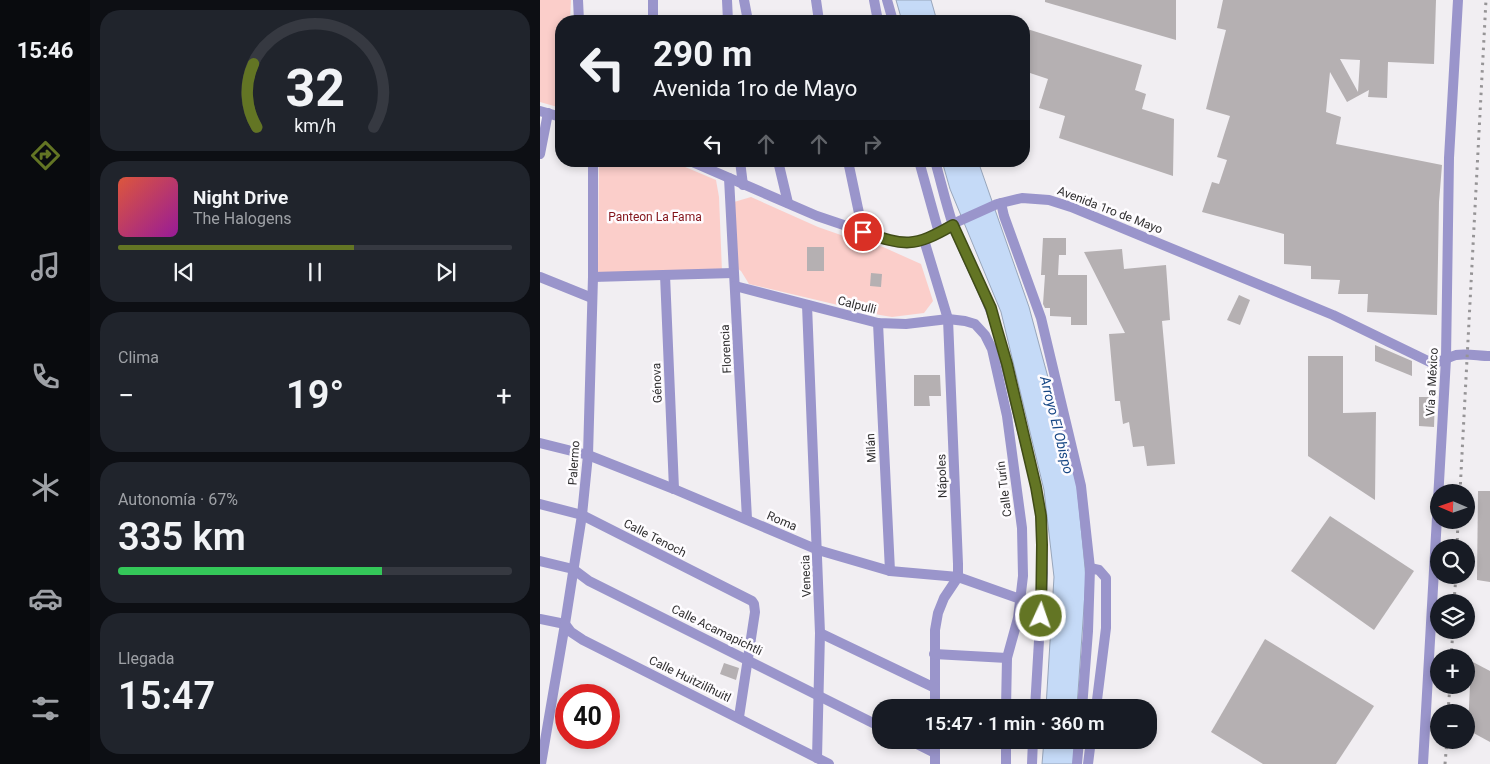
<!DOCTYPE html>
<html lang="es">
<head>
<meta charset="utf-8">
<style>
  :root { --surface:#171b24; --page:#20242c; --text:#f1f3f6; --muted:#9ea1a6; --line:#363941; --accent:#637524 }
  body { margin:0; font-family:Roboto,sans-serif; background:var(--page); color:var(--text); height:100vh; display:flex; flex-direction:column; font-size:19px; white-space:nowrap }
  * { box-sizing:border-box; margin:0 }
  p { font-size:16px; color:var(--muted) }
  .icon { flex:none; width:28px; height:28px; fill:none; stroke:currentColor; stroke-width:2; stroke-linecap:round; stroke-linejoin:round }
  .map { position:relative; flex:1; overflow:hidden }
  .drawer { display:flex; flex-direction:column; gap:10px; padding:10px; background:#0d0f14; width:450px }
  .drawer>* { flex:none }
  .top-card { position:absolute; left:15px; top:15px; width:475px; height:152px; border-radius:20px; box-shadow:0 2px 8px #0003; background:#171b24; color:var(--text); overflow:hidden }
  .needle { width:32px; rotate:272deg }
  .fabs { position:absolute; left:890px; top:484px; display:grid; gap:10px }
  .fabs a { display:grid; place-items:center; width:45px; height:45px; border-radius:50%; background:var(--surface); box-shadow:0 2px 8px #0003; font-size:25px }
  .speed { position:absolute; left:15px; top:684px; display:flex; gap:10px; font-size:25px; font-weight:700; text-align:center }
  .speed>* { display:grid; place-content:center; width:65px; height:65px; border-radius:50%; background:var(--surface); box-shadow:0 2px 8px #0003; line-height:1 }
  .speed .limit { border:8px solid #d22; background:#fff; color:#111 }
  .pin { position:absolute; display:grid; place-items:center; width:42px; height:42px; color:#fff; margin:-21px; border:2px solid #fff; border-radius:50%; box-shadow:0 1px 5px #0007 }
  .me { position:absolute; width:55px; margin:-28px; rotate:3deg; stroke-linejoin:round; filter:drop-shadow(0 0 4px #0008) }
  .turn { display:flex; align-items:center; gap:18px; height:105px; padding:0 15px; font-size:22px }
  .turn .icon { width:65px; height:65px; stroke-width:2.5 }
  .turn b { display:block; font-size:35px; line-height:42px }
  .lanes { display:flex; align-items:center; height:48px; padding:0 15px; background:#0003; justify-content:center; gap:25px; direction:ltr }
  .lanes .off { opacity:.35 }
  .big { font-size:38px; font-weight:600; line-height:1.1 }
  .drawer .card { flex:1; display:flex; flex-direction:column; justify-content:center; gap:8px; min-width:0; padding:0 18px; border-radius:20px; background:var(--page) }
  .drawer .dial { align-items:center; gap:0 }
  .dial svg { height:130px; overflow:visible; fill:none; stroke:var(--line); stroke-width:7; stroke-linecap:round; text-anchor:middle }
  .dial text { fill:var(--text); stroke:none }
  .song { display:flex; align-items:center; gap:15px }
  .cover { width:60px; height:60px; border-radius:8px; background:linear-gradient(135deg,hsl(10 70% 55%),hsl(300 70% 35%)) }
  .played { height:5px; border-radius:2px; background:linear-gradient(90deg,var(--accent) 60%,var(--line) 60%) }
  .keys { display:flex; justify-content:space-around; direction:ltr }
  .heat { display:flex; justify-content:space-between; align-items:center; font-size:28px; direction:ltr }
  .charge { height:8px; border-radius:4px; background:linear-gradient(90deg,#34c759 67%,var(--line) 0) }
  .trip { position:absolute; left:332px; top:699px; width:285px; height:50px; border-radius:20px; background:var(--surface); box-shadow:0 2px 8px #0003; font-weight:600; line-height:50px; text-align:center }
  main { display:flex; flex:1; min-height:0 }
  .tabs { display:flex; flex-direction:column; width:90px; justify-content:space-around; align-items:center; background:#090b0e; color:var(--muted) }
  .tabs .icon { width:35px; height:35px }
  .tabs .selected { color:var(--accent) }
  .tabs b { font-size:22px; color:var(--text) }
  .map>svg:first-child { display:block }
  .green { fill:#fbceca }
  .water { fill:#c5daf7; stroke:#98a6bb }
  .building { fill:#b5b0b2; fill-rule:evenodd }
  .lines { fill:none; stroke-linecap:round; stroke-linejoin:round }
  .minor { stroke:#9a95cb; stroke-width:10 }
  .rail { stroke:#969496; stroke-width:3; stroke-dasharray:2.5 5; stroke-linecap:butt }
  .route-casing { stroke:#404c17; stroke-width:12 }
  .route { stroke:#637524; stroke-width:9 }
  .labels { text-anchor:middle; stroke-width:5; stroke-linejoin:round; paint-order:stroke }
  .street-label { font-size:12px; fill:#2f2e2f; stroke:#fefcff }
  .park-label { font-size:12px; fill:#821219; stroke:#fefcff }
  .water-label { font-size:14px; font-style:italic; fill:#164684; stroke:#fefcff }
</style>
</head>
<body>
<main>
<nav class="tabs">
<b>15:46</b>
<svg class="icon selected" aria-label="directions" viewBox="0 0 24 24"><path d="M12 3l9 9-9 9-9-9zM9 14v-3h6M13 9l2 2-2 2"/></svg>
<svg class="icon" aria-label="music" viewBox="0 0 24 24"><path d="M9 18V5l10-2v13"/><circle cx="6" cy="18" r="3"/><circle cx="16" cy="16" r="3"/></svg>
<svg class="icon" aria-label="phone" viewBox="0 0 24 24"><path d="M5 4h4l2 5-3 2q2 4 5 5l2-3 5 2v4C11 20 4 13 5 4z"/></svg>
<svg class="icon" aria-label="climate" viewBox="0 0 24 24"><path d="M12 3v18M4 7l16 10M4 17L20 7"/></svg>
<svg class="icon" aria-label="car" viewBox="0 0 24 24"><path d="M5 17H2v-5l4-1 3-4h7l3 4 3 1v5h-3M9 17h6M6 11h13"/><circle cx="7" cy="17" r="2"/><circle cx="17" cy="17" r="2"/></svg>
<svg class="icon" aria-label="filters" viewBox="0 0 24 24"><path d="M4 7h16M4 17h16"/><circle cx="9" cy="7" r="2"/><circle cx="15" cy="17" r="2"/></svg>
</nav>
<section class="drawer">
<div class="card dial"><svg viewBox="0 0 100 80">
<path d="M14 69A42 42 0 1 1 86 69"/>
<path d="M14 69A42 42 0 0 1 12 30" stroke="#637524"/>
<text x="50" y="56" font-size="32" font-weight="700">32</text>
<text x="50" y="72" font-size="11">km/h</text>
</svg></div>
<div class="card">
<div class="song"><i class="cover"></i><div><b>Night Drive</b><p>The Halogens</p></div></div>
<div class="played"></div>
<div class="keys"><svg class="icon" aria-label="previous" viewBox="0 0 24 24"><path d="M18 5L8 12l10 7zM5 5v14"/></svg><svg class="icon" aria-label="pause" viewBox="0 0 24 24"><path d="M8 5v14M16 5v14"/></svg><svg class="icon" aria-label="next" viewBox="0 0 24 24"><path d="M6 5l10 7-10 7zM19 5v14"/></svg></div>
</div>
<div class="card"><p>Clima</p>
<div class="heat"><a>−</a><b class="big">19°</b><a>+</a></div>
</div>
<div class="card"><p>Autonomía · 67%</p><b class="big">335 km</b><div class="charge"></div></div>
<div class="card"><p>Llegada</p><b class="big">15:47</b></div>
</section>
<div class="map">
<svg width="950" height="764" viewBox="0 0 950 764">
  <rect width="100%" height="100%" fill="#f1eef2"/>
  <!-- green -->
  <g class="green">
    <path d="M0 0H31L30 21H21V108L0 102Z"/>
    <path d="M59 161H131L176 180 179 197 182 272 58 273Z"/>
    <path d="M211 197 278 227 318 241 343 247 381 264 393 301 384 313 352 317 340 315 209 284 201 271 198 269 194 202Z"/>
  </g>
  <!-- water -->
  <g class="water">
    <path d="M356 0H391L397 21H362Z"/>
    <path d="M402 161H438L489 307 537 485 546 578 537 707H506L514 577 504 490 461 312 410 189Z"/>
    <path d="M504 740H535L533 764H502Z"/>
  </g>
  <!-- building -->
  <g class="building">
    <path d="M505 0H636V40L505 2Z"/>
    <path d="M683 0H896L894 64 848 62 847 98 828 97 829 90 807 102 790 72 786 112 801 117 796 144 902 165 899 202 897 315 827 312 828 294H798L800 280 771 279V266L744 264V234L662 212 672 182 679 184 687 160 677 157 690 116 666 109 686 30 677 28ZM800 59 820 60 818 92Z"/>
    <path d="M484 28 602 65 595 90 606 94 602 109 634 119 633 176 519 138 525 116 499 108 508 79 484 71Z"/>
    <path d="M503 238H526V255H519L518 275H547V325H531V317L510 316V308H505L503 304 505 275H501Z"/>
    <rect x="267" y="247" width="17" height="24"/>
    <path d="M582 249 584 269 626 265 630 320 622 321 635 464 607 466 604 446 593 447 589 422 583 424 580 401H575L569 334 585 333 544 252Z"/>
    <path d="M331 273 342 274 341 287 330 286Z"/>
    <path d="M699 295 710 300 700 325 687 320Z"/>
    <path d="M835 345 872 361V376L835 361Z"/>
    <path d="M768 356H803V413L836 412 835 500 768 456Z"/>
    <path d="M374 375H400L401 396H389L390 406H374Z"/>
    <path d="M879 397H895L894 427 879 426Z"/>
    <path d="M938 491H950V582L937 580Z"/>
    <path d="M790 516 874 571 834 630 751 571Z"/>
    <path d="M725 639 834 706 796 764H723L671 732Z"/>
    <path d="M931 661 950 671V742L928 730Z"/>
    <path d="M184 663 199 668 196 680 180 674Z"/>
  </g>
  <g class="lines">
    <!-- minor -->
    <g class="minor">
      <path d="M38 0 39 21"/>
      <path d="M113 0V21"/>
      <path d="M187 0 188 21"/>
      <path d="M204 0 208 21"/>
      <path d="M276 0 279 21"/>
      <path d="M334 0 338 21"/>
      <path d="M347 0 353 21"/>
      <path d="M0 111 21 117"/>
      <path d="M0 154 8 113"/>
      <path d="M150 161 277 216 351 241 367 243 384 240 417 222 457 204 482 198 509 200 531 207 793 315 892 363C902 362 908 357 916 355 927 353 939 356 950 356"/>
      <path d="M200 161 203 185"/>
      <path d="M238 161 248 203"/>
      <path d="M308 161 323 232"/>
      <path d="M379 161 399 233"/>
      <path d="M395 161C401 182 406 204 413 225 426 259 445 291 456 326L496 487 501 516 503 573 495 708"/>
      <path d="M189 178 207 519"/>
      <path d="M461 203 464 216 501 318 541 486 550 568 548 631 542 708"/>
      <path d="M384 240 408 319 418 564V577L404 598 398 613 395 630V708"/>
      <path d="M125 275 134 489"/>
      <path d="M0 277 52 298"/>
      <path d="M53 277 193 273"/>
      <path d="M195 286 338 323 366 324 408 319 425 321 435 324 445 335 452 349 467 416 482 528 483 576 478 618 467 658 466 708"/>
      <path d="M267 305 280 633 277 758"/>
      <path d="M338 323 350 571"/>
      <path d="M0 443 48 455 134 489 278 550 350 571 418 577 480 599"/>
      <path d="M0 504 42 515 212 601 214 604 215 612 199 717"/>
      <path d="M0 561 33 569 49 581 341 727"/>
      <path d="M550 568 559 570 566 578V628L556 708"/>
      <path d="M0 619 25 624 31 632 43 640 289 764"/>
      <path d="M280 633 395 688"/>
      <path d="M394 654 467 658"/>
      <path d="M369 740 395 753"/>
      <path d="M1 764 25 624 42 515 48 455 53 277V161"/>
      <path d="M395 764V740"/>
      <path d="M466 764V740"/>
      <path d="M492 764 493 740"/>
      <path d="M537 764 539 740"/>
      <path d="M548 764 551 740"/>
      <path d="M883 764 906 359 909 158 918 0"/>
    </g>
    <!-- rail -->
    <g class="rail">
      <path d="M920 492 946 0"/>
      <path d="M917 548 918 520"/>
      <path d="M914 602 916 575"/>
      <path d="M911 658 913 630"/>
      <path d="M908 712 910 685"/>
      <path d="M905 764 907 740"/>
    </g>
  </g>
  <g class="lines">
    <!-- route casing -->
    <g class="route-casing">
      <path id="route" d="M323 232C366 246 373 248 413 225L451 308 456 326 467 364 496 487 501 516 502 545 501 616"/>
    </g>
    <!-- route -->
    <use href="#route" class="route"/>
  </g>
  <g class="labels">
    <!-- street labels -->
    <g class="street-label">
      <text transform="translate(570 210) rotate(21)" y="4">Avenida 1ro de Mayo</text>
      <text transform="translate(317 305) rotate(14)" y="4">Calpulli</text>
      <text transform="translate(186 349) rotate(-93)" y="4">Florencia</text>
      <text transform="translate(892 382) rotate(-87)" y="4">Vía a México</text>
      <text transform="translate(117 383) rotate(-92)" y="4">Génova</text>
      <text transform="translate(331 448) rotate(-93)" y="4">Milán</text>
      <text transform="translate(34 463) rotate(-86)" y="4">Palermo</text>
      <text transform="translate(402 476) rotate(-92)" y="4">Nápoles</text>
      <text transform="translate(464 489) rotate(-97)" y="4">Calle Turín</text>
      <text transform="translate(242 521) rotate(23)" y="4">Roma</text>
      <text transform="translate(115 538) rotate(27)" y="4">Calle Tenoch</text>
      <text transform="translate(266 576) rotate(-92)" y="4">Venecia</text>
      <text transform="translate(177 630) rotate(26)" y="4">Calle Acamapichtli</text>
      <text transform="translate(150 679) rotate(26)" y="4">Calle Huitzilíhuitl</text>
    </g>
    <!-- park labels -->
    <g class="park-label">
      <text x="115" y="221">Panteon La Fama</text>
    </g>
    <!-- water labels -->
    <g class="water-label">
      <text transform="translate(517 425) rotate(76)" y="5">Arroyo El Obispo</text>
    </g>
  </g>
</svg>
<div class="fabs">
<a><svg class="needle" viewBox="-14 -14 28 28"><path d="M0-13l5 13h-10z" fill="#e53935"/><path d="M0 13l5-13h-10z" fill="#9ea1a6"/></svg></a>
<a><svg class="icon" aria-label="search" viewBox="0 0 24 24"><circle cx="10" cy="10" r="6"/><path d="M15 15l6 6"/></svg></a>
<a><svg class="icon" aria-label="layers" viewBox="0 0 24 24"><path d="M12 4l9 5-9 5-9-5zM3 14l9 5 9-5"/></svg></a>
<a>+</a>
<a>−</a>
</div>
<div class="speed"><div class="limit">40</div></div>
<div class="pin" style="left:323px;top:232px;background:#d93025"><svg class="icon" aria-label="arrive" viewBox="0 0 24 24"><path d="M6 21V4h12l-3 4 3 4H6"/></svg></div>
<svg class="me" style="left:501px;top:616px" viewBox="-20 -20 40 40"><circle r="17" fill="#637524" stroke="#fff" stroke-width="3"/><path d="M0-11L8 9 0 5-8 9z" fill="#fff"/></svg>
<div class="trip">15:47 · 1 min · 360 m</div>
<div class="top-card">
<div class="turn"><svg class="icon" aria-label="left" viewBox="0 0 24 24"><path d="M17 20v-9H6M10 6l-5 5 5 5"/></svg><div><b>290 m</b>Avenida 1ro de Mayo</div></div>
<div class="lanes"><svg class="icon" aria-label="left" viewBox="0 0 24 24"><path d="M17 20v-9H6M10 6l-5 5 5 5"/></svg><svg class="icon off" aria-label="ahead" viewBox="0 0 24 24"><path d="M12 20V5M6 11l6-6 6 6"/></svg><svg class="icon off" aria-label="ahead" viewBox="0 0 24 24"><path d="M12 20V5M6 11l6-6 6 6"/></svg><svg class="icon off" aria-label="right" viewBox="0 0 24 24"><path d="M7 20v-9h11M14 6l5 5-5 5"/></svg></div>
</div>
</div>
</main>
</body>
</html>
